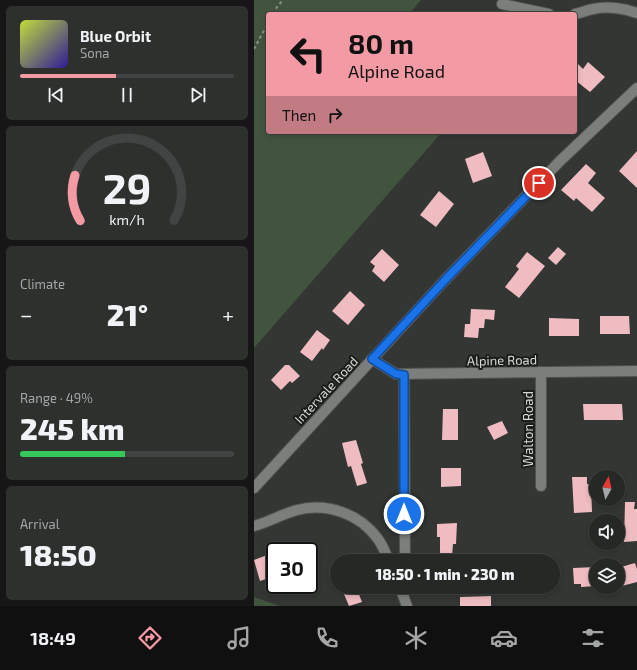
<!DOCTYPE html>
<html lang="en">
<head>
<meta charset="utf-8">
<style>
  :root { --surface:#262826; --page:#2e302e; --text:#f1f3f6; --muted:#a4a6a7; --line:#424443; --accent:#f49aa4 }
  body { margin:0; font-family:"Exo 2",sans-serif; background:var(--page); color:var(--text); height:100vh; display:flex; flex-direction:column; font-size:15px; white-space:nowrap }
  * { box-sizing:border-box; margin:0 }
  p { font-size:13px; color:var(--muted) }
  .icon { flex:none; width:22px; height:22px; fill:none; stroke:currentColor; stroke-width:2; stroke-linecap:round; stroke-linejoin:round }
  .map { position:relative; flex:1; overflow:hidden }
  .drawer { display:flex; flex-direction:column; gap:6px; padding:6px; background:#151615; width:254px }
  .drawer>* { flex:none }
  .banner { position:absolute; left:12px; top:12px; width:311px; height:122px; border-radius:4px; box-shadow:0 2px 6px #0003,0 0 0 1px var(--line); background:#f49aa4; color:#111; overflow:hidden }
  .needle { width:26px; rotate:8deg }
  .tools { position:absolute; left:335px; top:470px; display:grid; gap:8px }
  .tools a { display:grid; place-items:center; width:36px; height:36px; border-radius:50%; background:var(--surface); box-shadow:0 2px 6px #0003,0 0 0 1px var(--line); font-size:20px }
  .speed { position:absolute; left:12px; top:542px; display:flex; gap:8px; font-size:20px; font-weight:700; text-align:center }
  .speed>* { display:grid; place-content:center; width:52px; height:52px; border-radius:50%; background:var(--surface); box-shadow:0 2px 6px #0003,0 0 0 1px var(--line); line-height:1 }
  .speed .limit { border:2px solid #111; border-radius:6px; background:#fff; color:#111 }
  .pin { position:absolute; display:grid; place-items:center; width:34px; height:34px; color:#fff; margin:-17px; border:2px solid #fff; border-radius:50%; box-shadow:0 1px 4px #0007 }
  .me { position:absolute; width:44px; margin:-22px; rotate:0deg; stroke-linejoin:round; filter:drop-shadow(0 0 3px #0008) }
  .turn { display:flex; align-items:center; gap:14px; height:84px; padding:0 16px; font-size:18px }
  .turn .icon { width:52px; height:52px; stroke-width:2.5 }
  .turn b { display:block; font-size:28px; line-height:34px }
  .then { display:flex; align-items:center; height:38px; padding:0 16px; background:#0003; gap:8px; font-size:15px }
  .big { font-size:30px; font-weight:800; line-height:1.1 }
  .drawer .card { flex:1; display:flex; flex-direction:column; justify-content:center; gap:6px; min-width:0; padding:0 14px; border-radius:6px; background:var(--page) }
  .drawer .dial { align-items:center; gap:0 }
  .dial svg { height:104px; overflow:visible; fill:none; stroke:var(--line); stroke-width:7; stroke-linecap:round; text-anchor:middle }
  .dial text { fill:var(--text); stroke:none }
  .song { display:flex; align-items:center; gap:12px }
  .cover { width:48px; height:48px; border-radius:6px; background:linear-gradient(135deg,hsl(70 70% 55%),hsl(250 70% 35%)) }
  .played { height:4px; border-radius:2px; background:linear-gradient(90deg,var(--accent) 45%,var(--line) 45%) }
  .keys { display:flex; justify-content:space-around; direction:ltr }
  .heat { display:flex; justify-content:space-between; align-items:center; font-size:22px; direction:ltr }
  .charge { height:6px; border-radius:3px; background:linear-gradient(90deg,#34c759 49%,var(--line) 0) }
  .trip { position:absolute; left:76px; top:554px; width:230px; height:40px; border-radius:20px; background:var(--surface); box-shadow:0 2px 6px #0003,0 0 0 1px var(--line); font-weight:800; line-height:40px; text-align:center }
  .tabs { display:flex; height:64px; justify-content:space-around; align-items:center; background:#0f100f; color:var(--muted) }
  .tabs .icon { width:28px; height:28px }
  .tabs .selected { color:var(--accent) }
  .tabs b { font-size:18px; color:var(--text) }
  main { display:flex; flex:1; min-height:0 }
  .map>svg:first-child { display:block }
  .green { fill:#41553e }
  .building { fill:#efbcc1 }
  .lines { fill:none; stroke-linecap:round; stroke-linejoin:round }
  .minor-casing { stroke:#515350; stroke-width:12 }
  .path { stroke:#8d908d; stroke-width:2; stroke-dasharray:3 3; stroke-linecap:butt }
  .minor { stroke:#7c7e7c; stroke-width:10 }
  .route-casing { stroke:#114b97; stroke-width:10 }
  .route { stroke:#1a73e8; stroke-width:7 }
  .labels { text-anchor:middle; stroke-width:4; stroke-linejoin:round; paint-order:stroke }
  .street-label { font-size:13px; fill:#d7d9d7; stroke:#1b1d1b }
</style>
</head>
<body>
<main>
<section class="drawer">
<div class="card">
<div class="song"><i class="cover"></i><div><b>Blue Orbit</b><p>Sona</p></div></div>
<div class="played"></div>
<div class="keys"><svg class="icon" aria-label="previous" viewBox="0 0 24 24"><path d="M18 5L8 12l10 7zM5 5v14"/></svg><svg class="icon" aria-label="pause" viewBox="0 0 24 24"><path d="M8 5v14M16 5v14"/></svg><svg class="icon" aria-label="next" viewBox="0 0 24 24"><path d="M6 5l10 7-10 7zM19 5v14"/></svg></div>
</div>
<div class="card dial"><svg viewBox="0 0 100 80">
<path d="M14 69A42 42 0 1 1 86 69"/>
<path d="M14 69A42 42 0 0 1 10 34" stroke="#f49aa4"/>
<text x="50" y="56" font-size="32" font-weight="700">29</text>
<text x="50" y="72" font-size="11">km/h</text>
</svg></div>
<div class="card"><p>Climate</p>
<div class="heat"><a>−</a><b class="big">21°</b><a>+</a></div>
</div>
<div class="card"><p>Range · 49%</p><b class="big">245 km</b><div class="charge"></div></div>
<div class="card"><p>Arrival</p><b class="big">18:50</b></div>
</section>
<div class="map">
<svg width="383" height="606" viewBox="0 0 383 606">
  <rect width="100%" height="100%" fill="#333632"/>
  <!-- green -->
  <g class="green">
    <path d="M0 0H167L155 14H14V132H188L0 348Z"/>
    <path d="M0 597 26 606H0Z"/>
  </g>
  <!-- building -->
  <g class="building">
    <path d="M321 61 329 69 334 62 351 77 336 92 321 80Z"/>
    <path d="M383 151V188L365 171Z"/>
    <path d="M229 152 238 176 219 183 211 159Z"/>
    <path d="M332 164 342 173 334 183 351 198 338 212 322 198 320 201 307 190Z"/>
    <path d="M185 191 200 204 182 227 166 215Z"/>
    <path d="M304 247 312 254 302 265 294 258Z"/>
    <path d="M128 249 145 265 130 282 118 271 121 266 116 262Z"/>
    <path d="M273 252 291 266 265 298 251 287 265 269 262 266Z"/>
    <path d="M96 291 111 305 94 325 78 311Z"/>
    <path d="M217 309 241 310 240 320 231 319 230 328H225L224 338 210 337 211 324H216Z"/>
    <path d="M346 316H375L376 334H346Z"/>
    <path d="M295 318 325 319V336H295Z"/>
    <path d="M63 330 76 340 69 350 68 348 58 361 46 352Z"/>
    <path d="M31 365H35L46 376 38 383 36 381 27 390 17 380Z"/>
    <path d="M329 404H368L369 420H330Z"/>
    <path d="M189 409H204V440H188Z"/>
    <path d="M248 421 254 433 240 440 233 427Z"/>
    <path d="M102 440 109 463 107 464 113 483 103 486 97 466 94 467 88 443Z"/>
    <path d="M187 468H207V486L187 487Z"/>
    <path d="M318 477H333V484H337L338 512 320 513Z"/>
    <path d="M371 502H381L380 509H383V541L370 542Z"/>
    <path d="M203 523 202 544H199L198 557H186V537H183V524Z"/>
    <path d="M21 552V576L6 581 0 560Z"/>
    <path d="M381 563 383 569V582L364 587V576L369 575 367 567Z"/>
    <path d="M342 567V586L327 587V584H320L319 568Z"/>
    <path d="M87 587H102L108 602 95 606Z"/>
    <path d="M237 596V606H206V597Z"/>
  </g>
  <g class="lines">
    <!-- minor casing -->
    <g class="minor-casing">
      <g id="minor">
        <path d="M248 4 295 14"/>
        <path d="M321 14C327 13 333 10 339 9 353 6 370 8 383 13"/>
        <path d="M118 359 142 374 383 371"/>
        <path d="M150 375 151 561"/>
        <path d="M287 486V372"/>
        <path d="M0 488 190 281 306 161 383 88"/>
        <path d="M0 526C15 522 28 514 43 510 73 502 106 514 124 539 129 546 132 554 135 561"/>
        <path d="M146 587 153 606"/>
      </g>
    </g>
    <!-- path -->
    <g class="path">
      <path d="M19 14 23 7 29 0"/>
      <path d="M0 49 14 23"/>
    </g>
    <!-- minor -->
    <use href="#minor" class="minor"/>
  </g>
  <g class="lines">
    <!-- route casing -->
    <g class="route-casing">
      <path id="route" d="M150 514V375L142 374 118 359 190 281 285 183"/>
    </g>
    <!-- route -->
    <use href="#route" class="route"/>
  </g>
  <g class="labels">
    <!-- street labels -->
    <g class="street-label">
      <text transform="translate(248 360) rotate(-1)" y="5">Alpine Road</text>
      <text transform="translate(72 390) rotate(-47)" y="5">Intervale Road</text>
      <text transform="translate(274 429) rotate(-90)" y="5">Walton Road</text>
    </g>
  </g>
</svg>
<div class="tools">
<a><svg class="needle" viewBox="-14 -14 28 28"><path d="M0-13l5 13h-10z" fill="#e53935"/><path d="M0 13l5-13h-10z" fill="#a4a6a7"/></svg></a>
<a><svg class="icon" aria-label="sound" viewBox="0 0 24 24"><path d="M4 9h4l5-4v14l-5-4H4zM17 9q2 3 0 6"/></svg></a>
<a><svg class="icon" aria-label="layers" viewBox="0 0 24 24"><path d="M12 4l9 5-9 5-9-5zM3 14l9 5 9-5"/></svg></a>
</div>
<div class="speed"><div class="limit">30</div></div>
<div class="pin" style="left:285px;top:183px;background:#d93025"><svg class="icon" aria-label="arrive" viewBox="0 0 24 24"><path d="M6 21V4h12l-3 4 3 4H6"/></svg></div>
<svg class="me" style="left:150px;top:514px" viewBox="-20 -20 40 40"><circle r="17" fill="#1a73e8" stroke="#fff" stroke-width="3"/><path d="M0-11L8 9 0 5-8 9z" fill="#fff"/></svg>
<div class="trip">18:50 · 1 min · 230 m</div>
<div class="banner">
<div class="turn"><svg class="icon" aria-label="left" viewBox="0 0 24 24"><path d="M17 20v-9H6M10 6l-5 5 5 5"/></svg><div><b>80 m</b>Alpine Road</div></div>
<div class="then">Then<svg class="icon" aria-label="right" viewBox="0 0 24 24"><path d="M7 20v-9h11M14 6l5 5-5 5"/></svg></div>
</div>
</div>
</main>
<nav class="tabs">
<b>18:49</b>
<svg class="icon selected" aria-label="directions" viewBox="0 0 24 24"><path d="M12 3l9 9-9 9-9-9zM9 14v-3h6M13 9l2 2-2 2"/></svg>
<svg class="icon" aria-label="music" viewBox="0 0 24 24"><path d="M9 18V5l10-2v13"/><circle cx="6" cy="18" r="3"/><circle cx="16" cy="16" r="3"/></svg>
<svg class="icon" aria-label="phone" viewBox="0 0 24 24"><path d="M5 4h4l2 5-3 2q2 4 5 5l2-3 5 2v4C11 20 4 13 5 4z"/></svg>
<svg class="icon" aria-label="climate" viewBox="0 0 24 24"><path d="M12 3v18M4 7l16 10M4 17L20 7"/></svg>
<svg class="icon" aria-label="car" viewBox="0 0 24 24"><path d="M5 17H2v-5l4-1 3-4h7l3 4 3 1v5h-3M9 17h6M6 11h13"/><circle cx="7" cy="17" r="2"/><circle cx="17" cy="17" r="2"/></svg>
<svg class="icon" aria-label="filters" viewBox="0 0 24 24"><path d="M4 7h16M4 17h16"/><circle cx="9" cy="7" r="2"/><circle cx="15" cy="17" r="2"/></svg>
</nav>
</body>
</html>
